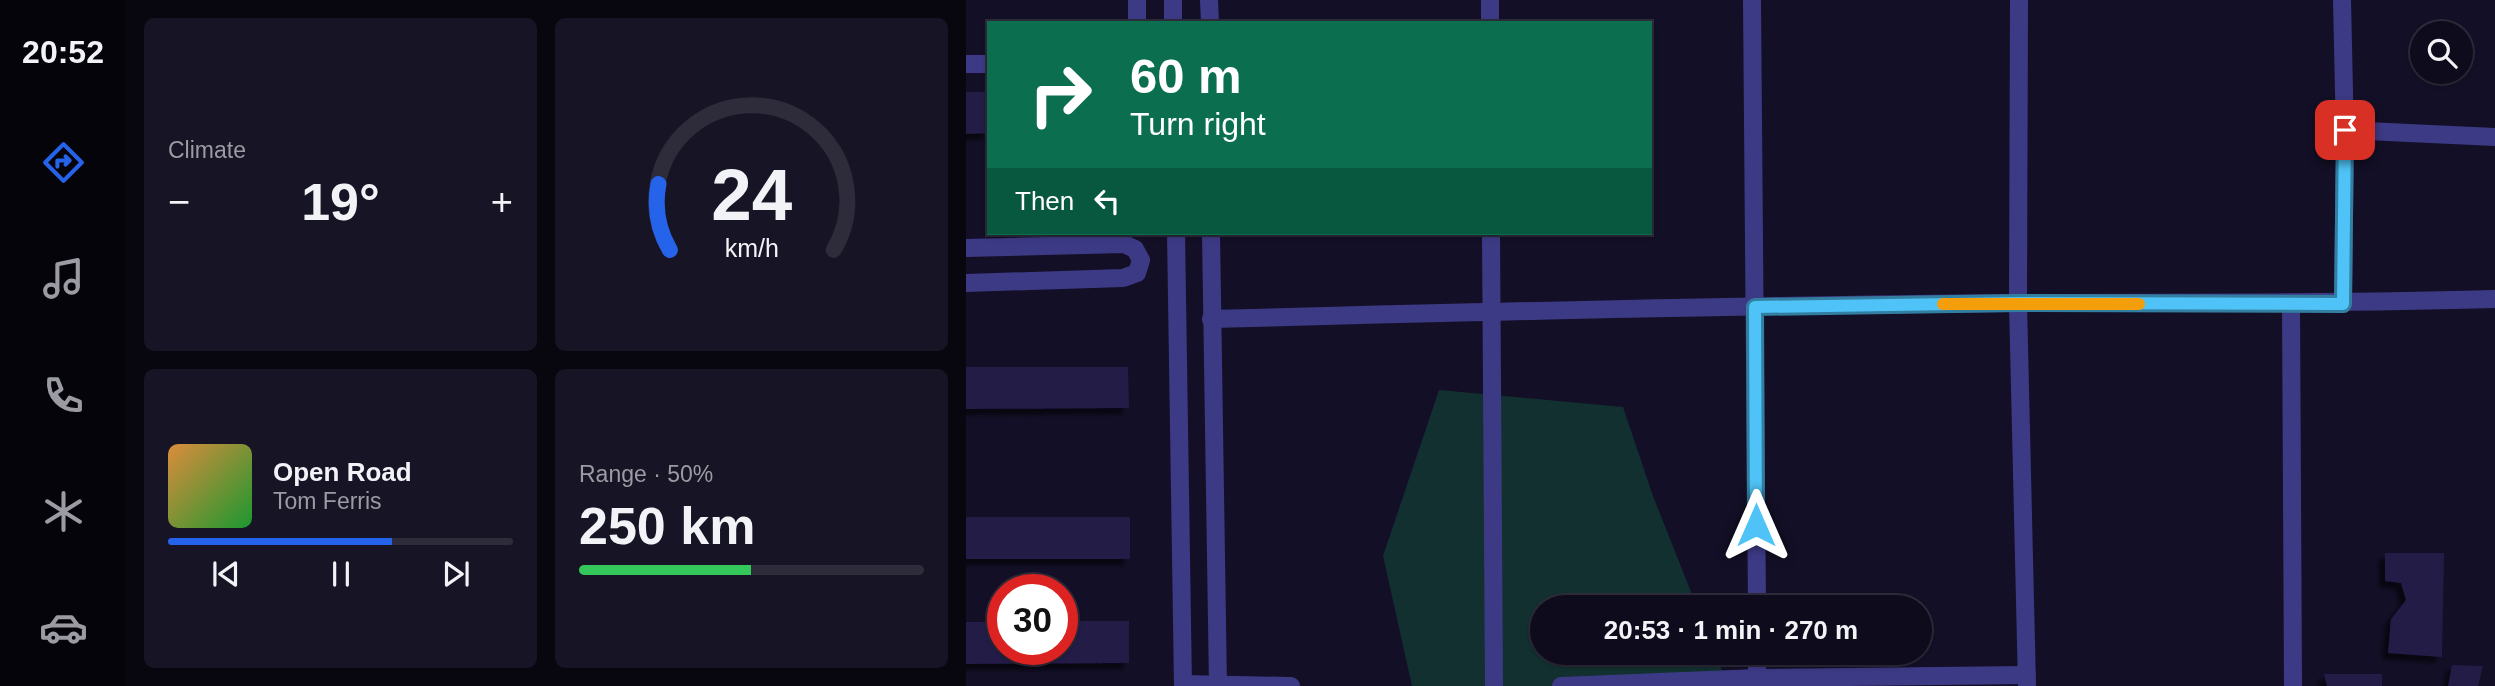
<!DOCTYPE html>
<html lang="en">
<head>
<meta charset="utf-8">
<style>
  :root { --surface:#0e0b1c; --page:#171425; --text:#f1f3f6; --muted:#9b9ba3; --line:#2e2b3b; --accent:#2563eb }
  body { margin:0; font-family:Helvetica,sans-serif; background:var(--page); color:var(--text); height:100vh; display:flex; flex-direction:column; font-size:26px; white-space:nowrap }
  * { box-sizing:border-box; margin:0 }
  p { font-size:23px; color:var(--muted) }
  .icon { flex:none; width:38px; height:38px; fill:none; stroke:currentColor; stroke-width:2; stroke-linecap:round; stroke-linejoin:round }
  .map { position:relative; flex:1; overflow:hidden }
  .drawer { display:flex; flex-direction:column; gap:18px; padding:18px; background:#08060f; width:840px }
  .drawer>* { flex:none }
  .banner { position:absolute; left:21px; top:21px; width:665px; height:214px; border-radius:0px; box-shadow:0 2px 5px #0004,0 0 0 2px var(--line); background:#0b6e4f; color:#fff; overflow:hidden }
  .fabs { position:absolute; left:1444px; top:21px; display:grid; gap:14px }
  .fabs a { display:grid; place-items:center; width:63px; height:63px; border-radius:50%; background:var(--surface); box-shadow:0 2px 5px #0004,0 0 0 2px var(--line); font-size:35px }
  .speed { position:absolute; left:21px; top:574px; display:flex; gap:14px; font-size:35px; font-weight:700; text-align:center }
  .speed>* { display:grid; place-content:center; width:91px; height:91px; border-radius:50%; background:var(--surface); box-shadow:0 2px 5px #0004,0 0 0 2px var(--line); line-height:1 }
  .speed .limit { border:10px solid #d22; background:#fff; color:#111 }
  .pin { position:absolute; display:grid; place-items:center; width:60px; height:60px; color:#fff; margin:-30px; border-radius:14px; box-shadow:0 4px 10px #0006 }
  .me { position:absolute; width:77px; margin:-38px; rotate:0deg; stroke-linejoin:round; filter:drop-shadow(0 0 5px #0008) }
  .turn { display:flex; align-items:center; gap:24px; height:147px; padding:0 28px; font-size:32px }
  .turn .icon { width:91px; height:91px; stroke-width:2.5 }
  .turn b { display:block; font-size:49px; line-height:60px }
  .then { display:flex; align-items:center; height:66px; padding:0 28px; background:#0003; gap:14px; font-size:26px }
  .big { font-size:52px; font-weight:800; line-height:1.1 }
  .drawer .card { flex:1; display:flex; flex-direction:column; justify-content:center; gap:10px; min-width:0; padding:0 24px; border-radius:10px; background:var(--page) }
  .drawer .dial { align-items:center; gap:0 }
  .dial svg { height:182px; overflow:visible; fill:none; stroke:var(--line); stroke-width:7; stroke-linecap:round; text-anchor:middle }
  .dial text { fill:var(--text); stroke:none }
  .song { display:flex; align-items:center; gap:21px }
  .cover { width:84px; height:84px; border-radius:10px; background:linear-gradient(135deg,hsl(30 70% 55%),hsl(130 70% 35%)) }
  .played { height:7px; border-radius:4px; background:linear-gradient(90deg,var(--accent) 65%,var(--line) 65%) }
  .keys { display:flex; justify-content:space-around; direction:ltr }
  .heat { display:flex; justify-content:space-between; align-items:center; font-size:38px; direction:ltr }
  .charge { height:10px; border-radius:5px; background:linear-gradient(90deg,#34c759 50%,var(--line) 0) }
  .drawer .tiles { flex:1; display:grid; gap:18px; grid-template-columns:repeat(2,1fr) }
  .trip { position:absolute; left:564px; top:595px; width:402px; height:70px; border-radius:35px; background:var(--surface); box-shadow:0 2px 5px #0004,0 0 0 2px var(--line); font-weight:800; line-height:70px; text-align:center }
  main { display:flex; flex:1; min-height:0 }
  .tabs { display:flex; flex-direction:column; width:126px; justify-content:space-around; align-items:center; background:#06040b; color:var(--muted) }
  .tabs .icon { width:49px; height:49px }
  .tabs .active { color:var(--accent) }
  .tabs b { font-size:32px; color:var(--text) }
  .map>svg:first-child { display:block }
  .green { fill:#12302f }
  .building { fill:#241b47; filter:url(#shadow) }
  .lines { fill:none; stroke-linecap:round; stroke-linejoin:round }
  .minor { stroke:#3d3a85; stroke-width:18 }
  .route-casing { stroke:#337fa1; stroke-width:18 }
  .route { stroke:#4fc3f7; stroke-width:12 }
  .slow { stroke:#f59e0b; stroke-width:12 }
</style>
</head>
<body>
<main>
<nav class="tabs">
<b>20:52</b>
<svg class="icon active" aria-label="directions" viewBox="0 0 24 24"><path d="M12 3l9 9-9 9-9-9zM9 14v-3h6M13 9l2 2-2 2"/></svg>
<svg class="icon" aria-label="music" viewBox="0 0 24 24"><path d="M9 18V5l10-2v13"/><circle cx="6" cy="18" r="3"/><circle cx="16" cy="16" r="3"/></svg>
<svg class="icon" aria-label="phone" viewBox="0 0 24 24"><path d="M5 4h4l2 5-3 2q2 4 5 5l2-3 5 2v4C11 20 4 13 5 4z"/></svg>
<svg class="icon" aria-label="climate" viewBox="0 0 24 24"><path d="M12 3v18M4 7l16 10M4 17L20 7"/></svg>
<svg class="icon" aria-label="car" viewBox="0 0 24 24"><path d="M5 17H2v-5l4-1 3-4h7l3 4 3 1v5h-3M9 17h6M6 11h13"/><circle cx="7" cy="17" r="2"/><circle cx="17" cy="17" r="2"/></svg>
</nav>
<section class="drawer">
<div class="tiles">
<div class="card"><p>Climate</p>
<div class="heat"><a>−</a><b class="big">19°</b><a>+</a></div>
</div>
<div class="card dial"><svg viewBox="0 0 100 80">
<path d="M14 69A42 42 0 1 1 86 69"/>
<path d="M14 69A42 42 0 0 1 9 40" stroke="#2563eb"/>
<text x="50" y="56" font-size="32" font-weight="700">24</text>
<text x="50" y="72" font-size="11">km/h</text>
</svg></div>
<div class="card">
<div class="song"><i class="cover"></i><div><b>Open Road</b><p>Tom Ferris</p></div></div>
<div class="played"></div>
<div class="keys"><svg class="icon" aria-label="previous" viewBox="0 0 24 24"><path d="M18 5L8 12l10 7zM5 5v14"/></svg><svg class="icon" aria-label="pause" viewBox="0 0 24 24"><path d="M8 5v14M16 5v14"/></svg><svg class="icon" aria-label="next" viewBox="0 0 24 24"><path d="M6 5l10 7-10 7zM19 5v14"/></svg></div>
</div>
<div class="card"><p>Range · 50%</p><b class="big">250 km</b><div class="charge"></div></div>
</div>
</section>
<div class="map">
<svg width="1529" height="686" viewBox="0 0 1529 686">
  <defs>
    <filter id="shadow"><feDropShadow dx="-6" dy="6" stdDeviation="2" flood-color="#0009"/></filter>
  </defs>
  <rect width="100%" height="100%" fill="#130f26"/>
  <!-- green -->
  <path class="green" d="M473 390 657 407 687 496 731 607H576V653H749L762 686H446L417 556Z"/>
  <!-- building -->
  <g class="building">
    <path d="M0 92H23V133L0 134Z"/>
    <path d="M0 367H162L163 408 0 409Z"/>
    <rect x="0" y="517" width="164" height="42"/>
    <path d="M1419 553H1478L1476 657 1422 653 1425 619 1440 600 1435 583 1419 581Z"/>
    <path d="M96 621H163V663L0 664V622H37V649H96Z"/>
    <path d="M1486 665 1517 666 1512 686H1482Z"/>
    <path d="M1358 674H1416V686H1361Z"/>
  </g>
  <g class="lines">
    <!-- minor -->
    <g class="minor">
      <path d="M171 0V23"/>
      <path d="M207 0V23"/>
      <path d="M243 0 244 23"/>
      <path d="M524 0V23"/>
      <path d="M786 0 791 607"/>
      <path d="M1053 0 1052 303 1061 686"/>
      <path d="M1376 0 1379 137 1377 304"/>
      <path d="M0 64H23"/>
      <path d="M1379 130 1529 137"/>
      <path d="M210 233 217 686"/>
      <path d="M245 233 252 686"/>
      <path d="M525 233 528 686"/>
      <path d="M0 248 158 244 169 249 175 260 171 273 157 278 0 283"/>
      <path d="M1325 304 1327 686"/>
      <path d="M245 319C514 312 783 305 1052 303 1211 302 1370 304 1529 299"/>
      <path d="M791 653V686"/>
      <path d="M217 684 325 686"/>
      <path d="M595 686 791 678 1061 675"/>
    </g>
  </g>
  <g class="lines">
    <!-- route casing -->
    <g class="route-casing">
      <path id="route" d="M790 525 789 307 1052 303 1377 304 1379 130"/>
    </g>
    <!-- route -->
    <use href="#route" class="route"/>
    <!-- slow -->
    <path class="slow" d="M977 304H1173"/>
  </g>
</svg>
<div class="fabs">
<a><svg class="icon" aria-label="search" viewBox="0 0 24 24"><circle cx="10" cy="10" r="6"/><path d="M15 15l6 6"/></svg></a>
</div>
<div class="speed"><div class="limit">30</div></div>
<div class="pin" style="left:1379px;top:130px;background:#d93025"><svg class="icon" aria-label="arrive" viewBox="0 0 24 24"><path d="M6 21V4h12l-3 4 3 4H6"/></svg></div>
<svg class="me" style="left:790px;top:525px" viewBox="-20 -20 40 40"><path d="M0-17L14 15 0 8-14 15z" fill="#4fc3f7" stroke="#fff" stroke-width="4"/></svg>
<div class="trip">20:53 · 1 min · 270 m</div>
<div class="banner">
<div class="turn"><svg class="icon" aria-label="right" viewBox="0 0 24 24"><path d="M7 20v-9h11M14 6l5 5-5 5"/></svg><div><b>60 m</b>Turn right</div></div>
<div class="then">Then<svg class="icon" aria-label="left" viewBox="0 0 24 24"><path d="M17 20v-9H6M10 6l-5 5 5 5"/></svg></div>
</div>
</div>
</main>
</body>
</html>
